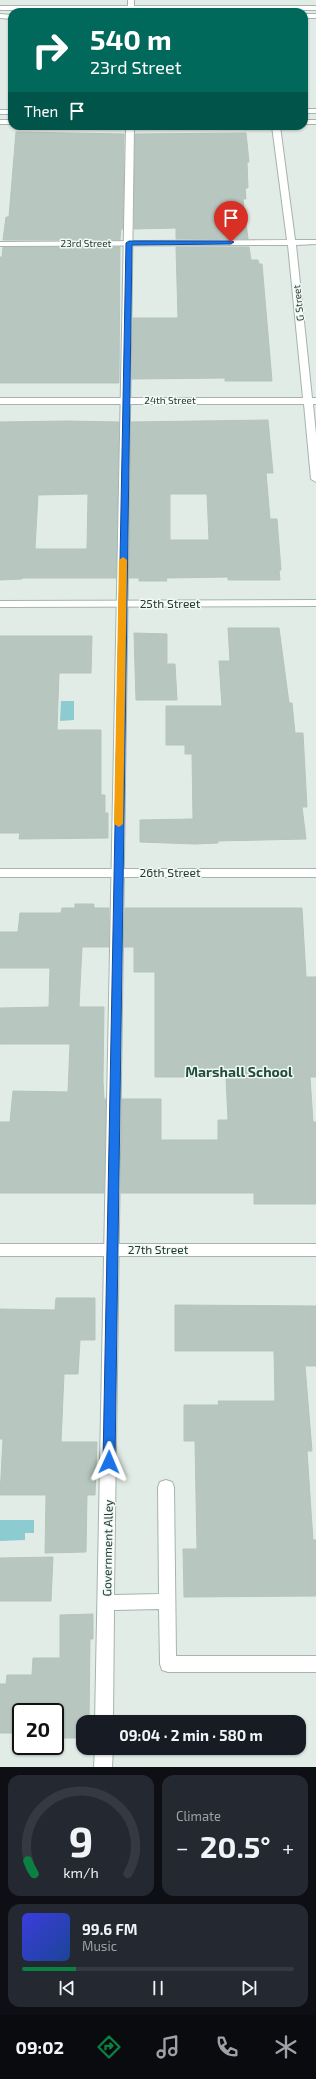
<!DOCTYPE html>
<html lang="en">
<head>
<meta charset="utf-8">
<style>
  :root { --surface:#171b24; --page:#242831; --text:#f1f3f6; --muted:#9ea1a6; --line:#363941; --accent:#0b8043 }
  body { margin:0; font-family:"Exo 2",sans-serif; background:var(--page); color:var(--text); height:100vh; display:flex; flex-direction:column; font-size:15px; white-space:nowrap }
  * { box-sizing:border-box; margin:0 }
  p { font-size:13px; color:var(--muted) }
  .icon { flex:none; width:22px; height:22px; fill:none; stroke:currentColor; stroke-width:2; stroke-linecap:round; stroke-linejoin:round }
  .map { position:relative; height:1767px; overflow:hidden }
  .sheet { display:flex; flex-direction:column; gap:8px; padding:8px; background:#0d0f14; flex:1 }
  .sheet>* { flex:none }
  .guide { position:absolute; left:8px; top:8px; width:300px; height:122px; border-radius:12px; box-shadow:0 1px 3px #0004; background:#00695c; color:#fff; overflow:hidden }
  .speed { position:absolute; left:12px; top:1703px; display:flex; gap:8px; font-size:20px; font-weight:700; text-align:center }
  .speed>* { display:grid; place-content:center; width:52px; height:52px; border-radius:50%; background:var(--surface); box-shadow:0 1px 3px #0004; line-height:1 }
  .speed .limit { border:2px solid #111; border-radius:6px; background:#fff; color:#111 }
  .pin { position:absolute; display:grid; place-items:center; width:34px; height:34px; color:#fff; margin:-41px -17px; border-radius:50% 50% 50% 0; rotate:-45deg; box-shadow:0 0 4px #0007 }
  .pin .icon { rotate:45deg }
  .me { position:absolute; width:44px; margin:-22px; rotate:1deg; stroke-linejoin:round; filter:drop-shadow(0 0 3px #0008) }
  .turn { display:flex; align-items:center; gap:14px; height:84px; padding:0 16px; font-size:18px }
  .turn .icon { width:52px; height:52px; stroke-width:2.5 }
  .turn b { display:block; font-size:28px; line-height:34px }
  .then { display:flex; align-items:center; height:38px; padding:0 16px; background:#0003; gap:8px; font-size:15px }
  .big { font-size:30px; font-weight:700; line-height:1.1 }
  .sheet .card { flex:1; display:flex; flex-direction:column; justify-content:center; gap:6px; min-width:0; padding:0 14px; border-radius:12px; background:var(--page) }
  .sheet .dial { align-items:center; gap:0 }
  .dial svg { height:104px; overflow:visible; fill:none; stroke:var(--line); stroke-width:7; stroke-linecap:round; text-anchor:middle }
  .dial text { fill:var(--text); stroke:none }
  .song { display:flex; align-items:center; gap:12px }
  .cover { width:48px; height:48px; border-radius:6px; background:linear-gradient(135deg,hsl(240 70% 55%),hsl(220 70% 35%)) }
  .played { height:4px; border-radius:2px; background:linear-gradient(90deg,var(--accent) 20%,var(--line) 20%) }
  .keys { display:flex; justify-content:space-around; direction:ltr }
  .heat { display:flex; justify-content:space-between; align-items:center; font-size:22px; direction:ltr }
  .sheet .tiles { flex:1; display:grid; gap:8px; grid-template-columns:1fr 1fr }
  .card:last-child { grid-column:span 2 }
  .trip { position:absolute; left:76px; top:1715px; width:230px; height:40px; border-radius:12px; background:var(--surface); box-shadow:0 1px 3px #0004; font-weight:700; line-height:40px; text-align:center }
  .dock { display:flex; height:64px; justify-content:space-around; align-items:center; background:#090b0e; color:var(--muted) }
  .dock .icon { width:28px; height:28px }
  .dock .current { color:var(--accent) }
  .dock b { font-size:18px; color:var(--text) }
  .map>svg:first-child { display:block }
  .green { fill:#bbdcc1 }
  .water { fill:#8ccbcf }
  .building { fill:#b7c6bf; stroke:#b4c5bd; fill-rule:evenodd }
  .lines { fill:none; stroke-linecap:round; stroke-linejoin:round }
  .lane-casing { stroke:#a5b4ad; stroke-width:2 }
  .street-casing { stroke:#a5b4ad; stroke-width:2 }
  .lane { fill:#fff; fill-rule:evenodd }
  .street { fill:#fff; fill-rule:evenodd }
  .route { fill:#1a73e8; stroke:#114b97 }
  .slow { fill:#f59e0b }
  .labels { text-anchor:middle; stroke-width:3; stroke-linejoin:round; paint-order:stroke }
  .far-street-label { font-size:10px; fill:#233c33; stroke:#f2f8f5 }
  .street-label { font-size:12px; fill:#233c33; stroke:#f2f8f5 }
  .quarter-label { font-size:14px; font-weight:bold; fill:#1f4d3e; stroke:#f2f8f5 }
</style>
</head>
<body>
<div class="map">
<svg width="316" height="1767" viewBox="0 0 316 1767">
  <rect width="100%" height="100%" fill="#e2ece6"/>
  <!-- green -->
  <path class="green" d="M142 10H235L239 12H137Z"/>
  <!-- water -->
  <g class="water">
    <path d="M61 701H74V720L60 721Z"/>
    <path d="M0 1520H34V1533H25V1540L0 1541Z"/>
  </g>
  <!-- building -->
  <g class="building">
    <path d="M16 132 124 134 123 229H121L120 240H3L6 217H9Z"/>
    <path d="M246 133 249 162H247L248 188H245L246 199H243L248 239H176V228L134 229 135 134Z"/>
    <path d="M3 247H120L119 383H0V257H2Z"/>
    <path d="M176 247H249L251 260H258L259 264H262L272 381H225V378L132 379 133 318H178Z"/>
    <path d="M268 420 273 473H266L270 519H277L281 570H279L280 580H228V577L166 578 167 581H139V578H129L131 422ZM170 494H207L209 540H170Z"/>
    <path d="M67 421 119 422 116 578H22V579L0 580V422ZM88 494 87 549H35L38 495Z"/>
    <path d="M228 628H279L289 703H292L295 733H303L307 807H302L306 839 218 841V843L195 844 140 842V820L193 819 192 754H185V745H166V706H222L219 661H230Z"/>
    <path d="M134 633 167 634V664H175L177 700H136Z"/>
    <path d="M0 636H92L91 673H59L57 730H101V795H105V813H108V838L19 839 20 833H0Z"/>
    <path d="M75 904H94V908H109V947H82L79 1007H104L103 1081 104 1099H106L104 1193H0V1122H10L13 1091 68 1092 70 1044H0V1008L49 1007 50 968H0V932H18L20 913H61L62 908H75Z"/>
    <path d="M125 908H302L306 977H316V1077H310L313 1122H316V1204H254V1193H121L122 1099H161V1140H218V1120H228L226 1077H155V972H134V947H124Z"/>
    <path d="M56 1298H95V1340H80L78 1374H64L61 1442H97L95 1495H87L86 1552 45 1553 46 1495H0L3 1439H0V1309L55 1310Z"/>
    <path d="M175 1305 316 1306V1366H305L312 1451H307L313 1540H316V1596L184 1597 183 1549H197L195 1441H184V1405H219L218 1401H275L274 1351H175Z"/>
    <path d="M53 1557 51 1601H0V1558Z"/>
    <path d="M93 1614V1639H90L89 1722H83V1738H55V1712H21V1733H0V1684H6L7 1675H32L33 1658H60V1615Z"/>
  </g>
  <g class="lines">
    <!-- lane casing -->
    <g class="lane-casing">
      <g id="lane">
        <rect x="128" y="0" width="6" height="12"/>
        <path d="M126 126H134L114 1595 159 1594 158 1487 160 1482 166 1480 172 1482 174 1487 176 1656H316V1672H168L162 1670 160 1664 159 1609 114 1610 113 1722H95Z"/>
        <path d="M95 1748H113L112 1767H94Z"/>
      </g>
    </g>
    <!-- street casing -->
    <g class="street-casing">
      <g id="street">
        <rect x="0" y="6" width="316" height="4"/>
        <path d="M0 14 12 15V19L0 18Z"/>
        <rect x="304" y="14" width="12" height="4"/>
        <rect x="304" y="109" width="12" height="4"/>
        <rect x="0" y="110" width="12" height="4"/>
        <rect x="0" y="120" width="12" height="4"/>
        <rect x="304" y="120" width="12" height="4"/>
        <path d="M272 126H280L295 240H316V244L296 245 312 398H316V404H313L316 434V482L311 479 304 404H0V398H303L288 245 0 246V242L287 240Z"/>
        <path d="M316 600V606L0 607V601Z"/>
        <rect x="0" y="869" width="316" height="8"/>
        <rect x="0" y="1244" width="316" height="12"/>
      </g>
    </g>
    <!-- lane -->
    <use href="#lane" class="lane"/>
    <!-- street -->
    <use href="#street" class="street"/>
  </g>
  <!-- route -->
  <path class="route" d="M129 241H231L234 242 231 244 132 245 115 1462 113 1466 109 1467 105 1466 103 1462 126 243Z"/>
  <!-- slow -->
  <path class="slow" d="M123 557 127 560 123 824 119 827 114 824 119 560Z"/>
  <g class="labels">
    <!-- far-street labels -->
    <g class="far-street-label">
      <text x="86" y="247">23rd Street</text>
      <text transform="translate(298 303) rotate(-96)" y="4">G Street</text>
      <text x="170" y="404">24th Street</text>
    </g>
    <!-- street labels -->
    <g class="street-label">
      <text x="170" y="608">25th Street</text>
      <text x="170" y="877">26th Street</text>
      <text x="158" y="1254">27th Street</text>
      <text transform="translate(108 1548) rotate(-89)" y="4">Government Alley</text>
    </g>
    <!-- quarter labels -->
    <g class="quarter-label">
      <text x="239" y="1077">Marshall School</text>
    </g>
  </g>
</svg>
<div class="speed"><div class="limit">20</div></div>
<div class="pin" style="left:231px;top:242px;background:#d93025"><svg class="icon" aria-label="arrive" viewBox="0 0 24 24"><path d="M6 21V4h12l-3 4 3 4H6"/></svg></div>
<svg class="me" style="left:109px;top:1462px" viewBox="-20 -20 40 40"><path d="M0-17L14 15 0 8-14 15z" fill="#1a73e8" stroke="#fff" stroke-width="4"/></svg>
<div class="trip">09:04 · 2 min · 580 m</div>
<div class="guide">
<div class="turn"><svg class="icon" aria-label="right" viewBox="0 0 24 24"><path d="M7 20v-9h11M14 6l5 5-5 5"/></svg><div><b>540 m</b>23rd Street</div></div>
<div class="then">Then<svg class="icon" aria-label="arrive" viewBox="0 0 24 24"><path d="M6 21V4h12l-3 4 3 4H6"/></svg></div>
</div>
</div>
<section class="sheet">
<div class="tiles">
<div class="card dial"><svg viewBox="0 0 100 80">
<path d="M14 69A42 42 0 1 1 86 69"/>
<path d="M14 69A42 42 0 0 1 9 59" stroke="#0b8043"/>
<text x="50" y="56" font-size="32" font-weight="700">9</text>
<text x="50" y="72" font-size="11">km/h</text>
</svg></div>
<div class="card"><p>Climate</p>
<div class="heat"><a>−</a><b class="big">20.5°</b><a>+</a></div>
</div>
<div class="card">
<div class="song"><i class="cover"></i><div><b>99.6 FM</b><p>Music</p></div></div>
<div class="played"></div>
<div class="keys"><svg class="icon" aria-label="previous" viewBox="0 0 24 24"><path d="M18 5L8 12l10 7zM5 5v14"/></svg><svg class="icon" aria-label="pause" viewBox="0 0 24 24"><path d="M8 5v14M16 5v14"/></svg><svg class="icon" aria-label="next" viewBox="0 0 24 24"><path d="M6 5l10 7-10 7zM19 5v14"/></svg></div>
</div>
</div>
</section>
<nav class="dock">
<b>09:02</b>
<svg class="icon current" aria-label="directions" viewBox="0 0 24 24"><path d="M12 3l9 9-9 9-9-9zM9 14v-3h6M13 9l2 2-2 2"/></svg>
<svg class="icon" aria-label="music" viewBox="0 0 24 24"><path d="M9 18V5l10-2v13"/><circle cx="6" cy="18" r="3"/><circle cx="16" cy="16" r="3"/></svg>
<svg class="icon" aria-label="phone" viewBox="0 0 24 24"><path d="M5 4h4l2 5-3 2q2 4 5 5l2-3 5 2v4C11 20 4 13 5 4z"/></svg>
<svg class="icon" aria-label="climate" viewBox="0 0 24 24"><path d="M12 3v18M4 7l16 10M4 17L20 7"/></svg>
</nav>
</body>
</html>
